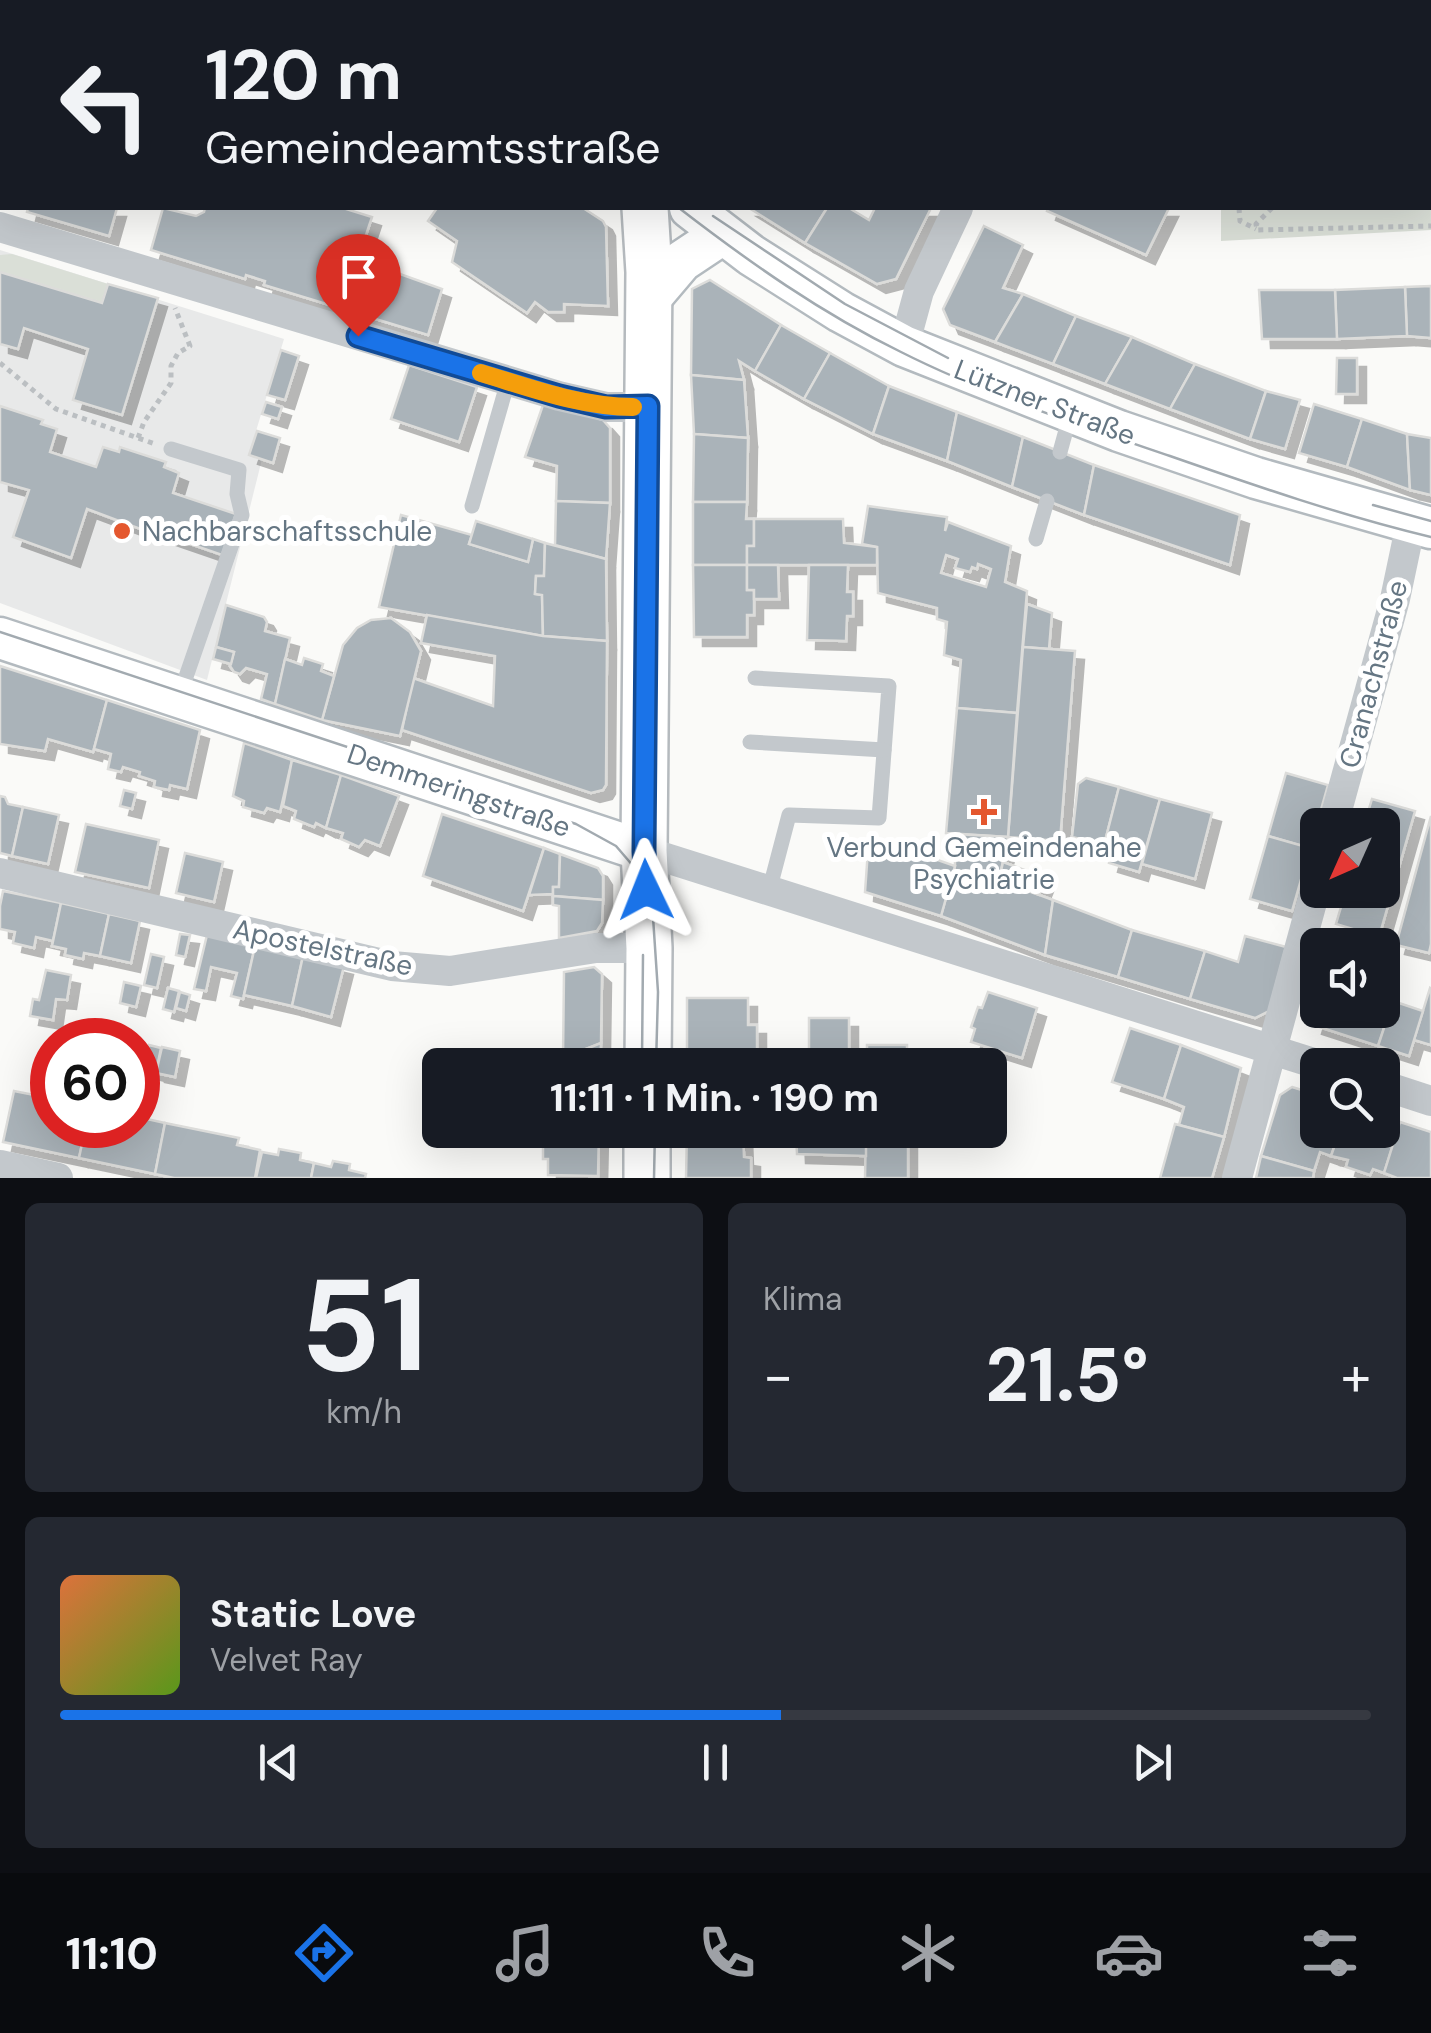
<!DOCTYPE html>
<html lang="de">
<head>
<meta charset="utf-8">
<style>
  :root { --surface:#171b24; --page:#242831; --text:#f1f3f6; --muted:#9ea1a6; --line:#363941; --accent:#1a73e8 }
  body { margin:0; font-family:"DM Sans",sans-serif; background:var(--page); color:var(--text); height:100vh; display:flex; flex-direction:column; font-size:38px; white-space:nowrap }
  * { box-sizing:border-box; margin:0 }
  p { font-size:32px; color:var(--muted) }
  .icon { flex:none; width:55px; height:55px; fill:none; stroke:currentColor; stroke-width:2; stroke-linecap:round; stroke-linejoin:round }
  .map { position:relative; height:1178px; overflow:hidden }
  .side { display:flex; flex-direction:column; gap:25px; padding:25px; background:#0d0f14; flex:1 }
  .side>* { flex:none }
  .banner { position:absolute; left:0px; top:0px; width:1432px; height:210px; box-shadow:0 10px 40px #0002; background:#171b24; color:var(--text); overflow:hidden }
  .needle { width:65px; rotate:225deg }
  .controls { position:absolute; left:1300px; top:808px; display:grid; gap:20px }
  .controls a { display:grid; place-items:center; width:100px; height:100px; border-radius:15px; background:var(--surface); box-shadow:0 10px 40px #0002; font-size:50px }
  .speed { position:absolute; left:30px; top:1018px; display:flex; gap:20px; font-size:50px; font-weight:700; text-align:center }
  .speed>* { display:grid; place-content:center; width:130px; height:130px; border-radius:50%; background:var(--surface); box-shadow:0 10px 40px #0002; line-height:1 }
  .speed .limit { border:15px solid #d22; background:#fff; color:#111 }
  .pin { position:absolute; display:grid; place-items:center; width:85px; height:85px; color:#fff; margin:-102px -42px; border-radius:50% 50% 50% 0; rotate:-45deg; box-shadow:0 0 10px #0007 }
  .pin .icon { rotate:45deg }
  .me { position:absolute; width:110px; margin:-55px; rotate:358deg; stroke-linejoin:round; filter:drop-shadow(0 0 8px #0008) }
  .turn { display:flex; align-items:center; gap:35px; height:210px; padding:0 40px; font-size:45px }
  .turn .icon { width:130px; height:130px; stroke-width:2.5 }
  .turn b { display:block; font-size:70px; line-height:85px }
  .big { font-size:75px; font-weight:700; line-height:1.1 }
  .side .widget { flex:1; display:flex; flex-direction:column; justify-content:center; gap:15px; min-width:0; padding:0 35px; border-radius:15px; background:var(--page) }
  .side .dial { align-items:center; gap:0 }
  .dial b { font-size:130px; line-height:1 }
  .song { display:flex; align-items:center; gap:30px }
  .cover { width:120px; height:120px; border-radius:15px; background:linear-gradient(135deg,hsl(20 70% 55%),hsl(90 70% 35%)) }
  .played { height:10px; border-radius:5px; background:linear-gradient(90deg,var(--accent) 55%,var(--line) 55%) }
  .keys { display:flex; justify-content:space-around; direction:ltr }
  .heat { display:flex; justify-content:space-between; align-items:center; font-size:55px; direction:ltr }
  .side .tiles { flex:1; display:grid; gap:25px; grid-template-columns:1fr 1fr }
  .widget:last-child { grid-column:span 2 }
  .trip { position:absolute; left:422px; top:1048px; width:585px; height:100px; border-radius:15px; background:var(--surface); box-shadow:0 10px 40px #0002; font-weight:700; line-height:100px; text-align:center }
  .tab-bar { display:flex; height:160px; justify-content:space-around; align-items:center; background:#090b0e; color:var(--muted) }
  .tab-bar .icon { width:70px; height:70px }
  .tab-bar .on { color:var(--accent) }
  .tab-bar b { font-size:45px; color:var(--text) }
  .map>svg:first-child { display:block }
  .built { fill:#e8e9e9 }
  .green { fill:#dadfd7 }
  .building { fill:#aab3b9; stroke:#dcdcda; stroke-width:2.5; fill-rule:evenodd; filter:url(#shadow) }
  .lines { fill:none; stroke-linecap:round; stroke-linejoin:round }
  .secondary-casing { stroke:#b3babf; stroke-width:45 }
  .primary-casing { stroke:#b5babe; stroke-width:50 }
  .path { stroke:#bbbfc2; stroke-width:5; stroke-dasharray:5 5; stroke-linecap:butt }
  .lane { stroke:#c3c8cc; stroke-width:15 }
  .street { stroke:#c3c8cc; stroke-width:30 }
  .secondary { stroke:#fff; stroke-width:40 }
  .primary { stroke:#fff; stroke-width:45 }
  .tram { stroke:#a2aab0; stroke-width:2.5 }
  .route-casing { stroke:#114b97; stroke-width:25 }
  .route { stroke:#1a73e8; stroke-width:18 }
  .slow { stroke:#f59e0b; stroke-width:18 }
  .poi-dot { fill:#e4572e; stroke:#fff; stroke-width:4 }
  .labels { text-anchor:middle; stroke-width:10; stroke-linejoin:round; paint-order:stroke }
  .street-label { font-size:28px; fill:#657683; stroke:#fff }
  .poi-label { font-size:28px; fill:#657683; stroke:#fff; text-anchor:start }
</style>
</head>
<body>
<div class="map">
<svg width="1431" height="1178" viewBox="0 0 1431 1178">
  <defs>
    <filter id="shadow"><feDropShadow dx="9" dy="9" stdDeviation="0" flood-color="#0004"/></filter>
  </defs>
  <rect width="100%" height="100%" fill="#fafaf8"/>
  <!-- built -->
  <path class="built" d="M0 250 284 339 249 454 262 459 207 680 0 603Z"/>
  <!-- green -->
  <g class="green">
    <path d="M1430 33 1431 230 1221 241V208H1430Z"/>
    <path d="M12 254 108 284 102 303 0 272V255Z"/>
  </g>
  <!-- building -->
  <g class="building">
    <path d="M486 0H648L647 2H485Z"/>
    <path d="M709 0H777L780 1 708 2Z"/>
    <path d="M1358 0H1431V11L1430 2H1358Z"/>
    <path d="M28 208H117L109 236 27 212Z"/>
    <path d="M163 208 196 216 204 212 205 208H343L372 217 358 259 442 289 428 335 264 285 265 281 246 275 245 279 151 250Z"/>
    <path d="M437 208H583L603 221 606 227 608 306 564 304V312H548L535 302 527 313 452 262 457 241 428 221Z"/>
    <path d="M749 208H827L805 243Z"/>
    <path d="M827 208H849L869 220 875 208H931L896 279 877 284 805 243Z"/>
    <path d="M1048 208H1169L1146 255 1047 211Z"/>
    <path d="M984 226 1023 245 1003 288 1023 294 995 342 950 325 943 309Z"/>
    <path d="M0 272 102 303 108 284 158 298 122 415 73 400 88 349 24 328 18 349 0 344Z"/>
    <path d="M710 280 781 325 755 371 739 361 744 380 691 375 692 289Z"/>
    <path d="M1431 286V338L1407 336 1405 287Z"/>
    <path d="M1405 287 1407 336 1337 339 1335 290Z"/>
    <path d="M1259 290H1335L1337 339H1262Z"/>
    <path d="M1023 294 1076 316 1053 364 995 342Z"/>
    <path d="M1076 316 1132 337 1105 384 1053 364Z"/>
    <path d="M781 325 830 353 804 399 755 371Z"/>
    <path d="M1132 337 1195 364 1170 409 1105 384Z"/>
    <path d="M281 350 299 356 285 400 267 395Z"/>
    <path d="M830 353 889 386 873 434 804 399Z"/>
    <path d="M1337 358H1357V394H1336Z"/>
    <path d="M1195 364 1266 391 1250 439 1170 409Z"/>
    <path d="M409 365 477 387 459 442 391 419Z"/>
    <path d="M691 375 744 380 748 438 694 434Z"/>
    <path d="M889 386 957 412 947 461 873 434Z"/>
    <path d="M1266 391 1300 400 1285 449 1250 439Z"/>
    <path d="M266 402 282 407 278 419 262 414Z"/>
    <path d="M544 402 603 420 610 428V503L556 501 557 466 525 457Z"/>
    <path d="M1314 404 1362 419 1347 467 1299 453Z"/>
    <path d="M0 406 43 420 41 424 57 429 50 452 96 467 103 447 119 452 120 447 166 462 164 467 179 473 173 493 236 514 222 555 144 528 143 530 87 509 71 558 13 537 29 490 0 482Z"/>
    <path d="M957 412 1023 437 1012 487 947 461Z"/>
    <path d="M1362 419 1407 434 1410 490 1347 467Z"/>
    <path d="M257 431 280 438 273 463 249 455Z"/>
    <path d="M694 434 748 438 747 502H693Z"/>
    <path d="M1407 434 1431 438V495L1410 490Z"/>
    <path d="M1023 437 1094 465 1084 515 1012 487Z"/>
    <path d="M1094 465 1240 515 1230 565 1084 515Z"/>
    <path d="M556 501 610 503 606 559 555 545Z"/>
    <path d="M693 502H747L746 519H754V546H747V565H693Z"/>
    <path d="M868 506 947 517 945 531 948 522 1011 546 1005 582 1027 591 1017 713 957 708 961 660 944 655 947 622 937 619V608L878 593 877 547 862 544ZM946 555 958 559 955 568 970 572 972 567 977 569 978 564 991 569 986 587 941 573Z"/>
    <path d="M401 515 472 535 469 544 528 562 533 539 545 543 544 576H536L535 594 542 595 543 636 379 607Z"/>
    <path d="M754 519H843L844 543 877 547V565H747V546H754Z"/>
    <path d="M476 521 533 539 528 562 469 544Z"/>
    <path d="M545 543 606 559 607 641 543 636 542 595 535 594 536 576H544Z"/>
    <path d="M693 565H747V590H754V615H747V637H694Z"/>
    <path d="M747 565H778L779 599H754V590H747Z"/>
    <path d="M809 565H848L847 592H853V616H847L846 641 807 640Z"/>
    <path d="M1027 604 1052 613 1049 649 1023 647Z"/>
    <path d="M226 605 264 617 267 622 265 631 290 638 275 704 261 699 267 674 246 668 240 674 234 672 230 666 234 652 216 647Z"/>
    <path d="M427 615 543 636 607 641 606 785 603 790 591 793 402 730 413 678 493 706 495 656 421 643Z"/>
    <path d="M391 618 410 632 421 651 400 736 322 720 343 645 357 628 371 620Z"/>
    <path d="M216 647 234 652 231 664 213 659Z"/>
    <path d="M1023 647 1075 651 1060 841 1008 837Z"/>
    <path d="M304 658 323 664 321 671 334 676 322 720 275 704 285 659 302 665Z"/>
    <path d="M0 666 107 700 93 752 48 739 45 751 0 744Z"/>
    <path d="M107 700 200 730 187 789 170 785 169 790 154 787 155 781 139 776 140 772 123 767 121 772 108 769 111 754 94 749Z"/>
    <path d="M957 708 1017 713 1008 837 946 833Z"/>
    <path d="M244 743 292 760 280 812 267 808 264 813 243 807 244 801 233 796Z"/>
    <path d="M292 760 341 775 326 828 316 823 314 827 294 819 296 811 283 806Z"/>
    <path d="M1286 773 1328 785 1310 848 1268 836Z"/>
    <path d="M341 775 399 796 380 846 365 840 359 847 341 839 343 833 326 828Z"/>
    <path d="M1086 778 1119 787 1104 845 1072 837 1078 784Z"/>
    <path d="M1119 787 1160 799 1139 872 1109 863 1113 848 1104 845Z"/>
    <path d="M124 790 136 793 132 809 120 806Z"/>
    <path d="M0 796 5 797 8 804 23 807 12 856 0 853Z"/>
    <path d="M1160 799 1212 813 1195 879 1142 864Z"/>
    <path d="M1372 799 1415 811 1397 874 1382 870V825H1364Z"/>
    <path d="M23 807 59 815 48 864 12 856Z"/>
    <path d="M442 814 544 848 523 911 423 876Z"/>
    <path d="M1431 816V944L1429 953 1396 945Z"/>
    <path d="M86 824 159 840 149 888 75 872Z"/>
    <path d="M955 834 1008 837 999 880 1053 900 1045 955 941 916 955 866Z"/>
    <path d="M869 836 955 866 941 916 865 892Z"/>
    <path d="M1268 836 1310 848 1292 911 1250 899Z"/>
    <path d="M544 848 560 854 559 887H553V894L529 895Z"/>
    <path d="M185 853 223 862 214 902 176 893Z"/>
    <path d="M560 854 598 868 603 876V900L553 896V887H559Z"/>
    <path d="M1003 862 1046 878 1039 895 999 880Z"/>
    <path d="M1382 870 1397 874 1379 937 1336 924 1346 890H1382Z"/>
    <path d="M3 891 61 903 53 941 36 937 34 948 13 943 15 932 0 929V906Z"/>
    <path d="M553 896 603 900 602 923 597 931 559 938V906L553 905Z"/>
    <path d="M1053 900 1132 930 1118 977 1045 955Z"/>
    <path d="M61 903 109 914 100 956 84 953 83 959 65 955 66 949 52 946Z"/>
    <path d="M109 914 140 921 131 963 100 956Z"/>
    <path d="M1132 930 1205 951 1190 999 1118 977Z"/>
    <path d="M180 934 190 935 185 957 176 955Z"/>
    <path d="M207 935 255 946 243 999 231 996 237 973 211 967 206 991 194 989Z"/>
    <path d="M1245 936 1286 947 1269 1011 1255 1018 1190 999 1205 951 1238 962Z"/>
    <path d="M255 946 303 956 292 1006 244 995Z"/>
    <path d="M151 954 164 957 157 988 144 985Z"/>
    <path d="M303 956 344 966 331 1017 292 1006Z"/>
    <path d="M594 967 602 974 601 1043 563 1058 564 972Z"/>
    <path d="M46 970 71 975 67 1000 56 999 53 1020 30 1016 33 999 39 1000Z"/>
    <path d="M124 982 141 986 136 1007 120 1003Z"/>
    <path d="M168 988 179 991 174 1012 163 1009Z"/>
    <path d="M1430 988 1431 989V1045L1414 1040Z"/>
    <path d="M180 992 190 995 186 1011 176 1008Z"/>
    <path d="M988 992 1037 1008 1022 1058 971 1042 975 1029 971 1027 978 1007 982 1008Z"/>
    <path d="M687 998H748V1025H757V1049L747 1050V1065H687Z"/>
    <path d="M1382 998 1393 1001 1378 1046 1313 1025 1318 1008V1010H1382Z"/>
    <path d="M1393 1001 1423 1011 1409 1056 1378 1046Z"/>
    <rect x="809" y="1018" width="40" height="47"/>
    <path d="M1130 1028 1181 1045 1164 1099 1112 1082Z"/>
    <path d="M601 1043 600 1065H551L563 1058Z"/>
    <path d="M149 1045 161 1048 156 1072 144 1069Z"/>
    <rect x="867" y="1045" width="40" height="20"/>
    <path d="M1181 1045 1241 1068 1224 1137 1179 1125 1184 1107 1164 1099Z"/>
    <path d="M162 1047 180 1051 175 1077 156 1073Z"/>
    <path d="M1292 1087 1318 1095V1130H1340L1331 1156 1320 1152 1314 1171 1261 1156 1280 1095Z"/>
    <path d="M14 1091 44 1097 49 1092 52 1093V1125H86L79 1158 3 1142Z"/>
    <path d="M138 1111 142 1118 165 1123 155 1174 79 1158 86 1125H138Z"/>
    <path d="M1382 1116 1400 1122 1384 1173 1373 1169 1370 1175 1346 1167 1348 1160 1331 1156 1340 1130H1382Z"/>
    <path d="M1400 1122 1431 1132V1178H1397L1384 1173Z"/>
    <path d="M165 1123 239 1138 237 1145 260 1150 255 1178H174L155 1174Z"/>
    <path d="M1175 1124 1224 1137 1212 1178H1160Z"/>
    <path d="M549 1130H599L598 1176 548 1175V1159H543V1136H549Z"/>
    <path d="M762 1130H866V1133L762 1132Z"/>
    <path d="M866 1130H908V1178H865Z"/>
    <path d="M687 1131H743L744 1157 751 1158V1178H686Z"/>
    <path d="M796 1133H866V1156L797 1154Z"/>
    <path d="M279 1149 301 1153 300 1160 314 1163 311 1178H256L262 1152 278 1155Z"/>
    <path d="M1261 1156 1314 1171 1313 1178H1256Z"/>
    <path d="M333 1161 350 1164 349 1170 366 1174 365 1178H311L314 1163 331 1167Z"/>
  </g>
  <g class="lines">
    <!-- secondary casing -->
    <g class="secondary-casing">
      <g id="secondary">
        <path d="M690 208 751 255 841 312 904 346 1119 431 1256 478 1431 528"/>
        <path d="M648 301 682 261 712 241"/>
        <path d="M0 638 644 851"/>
      </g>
    </g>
    <!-- primary casing -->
    <g class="primary-casing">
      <g id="primary">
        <path d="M323 0 326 2"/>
        <path d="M388 0 392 2"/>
        <path d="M645 208 649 272 644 851 649 948 648 1065"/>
        <path d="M647 1178V1130"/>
      </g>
    </g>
    <!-- path -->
    <g class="path">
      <path d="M1430 60H1431"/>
      <path d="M1430 132H1431"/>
      <path d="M1239 208 1240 221 1256 229"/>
      <path d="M1272 208 1256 224 1257 230 1431 226"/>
      <path d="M0 363 56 409 155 444"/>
      <path d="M138 438 144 422 171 383V366L178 353 190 346 175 308"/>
    </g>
    <!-- lane -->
    <g class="lane">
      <path d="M0 180 2 172"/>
      <path d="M171 449 239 470 237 494 242 515 179 697"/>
      <path d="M1060 452 1071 412"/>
      <path d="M472 506 508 381"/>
      <path d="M1036 539 1047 501"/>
      <path d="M755 678 889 686 879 818 789 815 769 891"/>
      <path d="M750 742 884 750"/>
    </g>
    <!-- street -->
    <g class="street">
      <path d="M683 2 684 0"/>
      <path d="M1054 2 1055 0"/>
      <path d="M0 227 559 396 607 407H648"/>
      <path d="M904 346 919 291 958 208"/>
      <path d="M1333 825 1395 599 1411 523"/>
      <path d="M644 851 1320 1065"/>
      <path d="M0 873 392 966 450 971 596 948H649"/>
      <path d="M1382 1085 1431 1101"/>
      <path d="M0 1165 58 1178"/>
      <path d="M1237 1178 1318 880"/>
    </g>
    <!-- secondary -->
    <use href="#secondary" class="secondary"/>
    <!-- primary -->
    <use href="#primary" class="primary"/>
    <!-- tram -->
    <g class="tram">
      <path d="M375 0 379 2"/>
      <path d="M398 0 402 2"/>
      <path d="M679 208C749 262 821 313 901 352 984 394 1082 426 1170 456 1256 486 1343 516 1431 537"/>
      <path d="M713 216 845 304 948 358"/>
      <path d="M1373 505 1431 521"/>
      <path d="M0 632 438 777 576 824 616 846 634 867 642 881 653 917 658 992 656 1065"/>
      <path d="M642 1060 643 955"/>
      <path d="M654 1178 655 1130"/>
    </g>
  </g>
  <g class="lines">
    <!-- route casing -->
    <g class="route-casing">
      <path id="route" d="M358 336 559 396 606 407 648 406 644 851 646 890"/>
    </g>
    <!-- route -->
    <use href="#route" class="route"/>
    <!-- slow -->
    <path class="slow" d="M481 373C531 388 581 407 633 407"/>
  </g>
  <!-- markers -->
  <g class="poi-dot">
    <circle cx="122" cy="531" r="10"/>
    <path d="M979 797h10v10h10v10h-10v10h-10v-10h-10v-10h10z"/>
  </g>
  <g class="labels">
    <!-- street labels -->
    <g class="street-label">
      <text transform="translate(1045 402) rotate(21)" y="10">Lützner Straße</text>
      <text transform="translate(1373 674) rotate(-75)" y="10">Cranachstraße</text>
      <text transform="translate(459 790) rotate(19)" y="10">Demmeringstraße</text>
      <text transform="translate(323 947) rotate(12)" y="10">Apostelstraße</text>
    </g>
    <!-- poi labels -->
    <g class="poi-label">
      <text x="142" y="541">Nachbarschaftsschule</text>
      <text x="984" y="857" text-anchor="middle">Verbund Gemeindenahe<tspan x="984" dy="32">Psychiatrie</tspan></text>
    </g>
  </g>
</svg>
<div class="controls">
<a><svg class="needle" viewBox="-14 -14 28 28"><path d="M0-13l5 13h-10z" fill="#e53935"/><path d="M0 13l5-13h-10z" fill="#9ea1a6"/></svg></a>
<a><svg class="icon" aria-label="sound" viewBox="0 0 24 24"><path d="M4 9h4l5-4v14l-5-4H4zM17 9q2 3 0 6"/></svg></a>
<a><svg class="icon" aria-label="search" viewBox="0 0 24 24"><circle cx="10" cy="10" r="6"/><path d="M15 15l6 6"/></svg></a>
</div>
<div class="speed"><div class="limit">60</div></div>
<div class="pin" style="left:358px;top:336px;background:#d93025"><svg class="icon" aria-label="arrive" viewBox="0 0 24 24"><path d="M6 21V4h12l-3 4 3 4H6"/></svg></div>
<svg class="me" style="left:646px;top:890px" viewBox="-20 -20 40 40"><path d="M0-17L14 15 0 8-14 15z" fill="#1a73e8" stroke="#fff" stroke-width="4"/></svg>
<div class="trip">11:11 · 1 Min. · 190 m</div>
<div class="banner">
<div class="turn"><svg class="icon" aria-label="left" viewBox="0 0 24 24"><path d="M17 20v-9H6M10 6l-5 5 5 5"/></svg><div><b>120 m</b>Gemeindeamtsstraße</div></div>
</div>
</div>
<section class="side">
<div class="tiles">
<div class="widget dial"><b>51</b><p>km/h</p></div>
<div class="widget"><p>Klima</p>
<div class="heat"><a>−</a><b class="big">21.5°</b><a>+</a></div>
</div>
<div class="widget">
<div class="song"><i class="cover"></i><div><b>Static Love</b><p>Velvet Ray</p></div></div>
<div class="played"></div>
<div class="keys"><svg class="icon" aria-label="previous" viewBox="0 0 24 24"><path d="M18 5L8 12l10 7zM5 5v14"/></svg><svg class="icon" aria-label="pause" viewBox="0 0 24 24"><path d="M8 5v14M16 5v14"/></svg><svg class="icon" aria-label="next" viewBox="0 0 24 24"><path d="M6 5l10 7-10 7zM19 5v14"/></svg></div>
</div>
</div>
</section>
<nav class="tab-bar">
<b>11:10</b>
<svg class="icon on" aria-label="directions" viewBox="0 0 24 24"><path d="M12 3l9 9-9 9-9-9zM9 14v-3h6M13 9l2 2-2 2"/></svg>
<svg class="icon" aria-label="music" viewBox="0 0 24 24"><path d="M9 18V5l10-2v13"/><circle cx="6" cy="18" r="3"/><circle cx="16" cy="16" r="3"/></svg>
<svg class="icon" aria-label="phone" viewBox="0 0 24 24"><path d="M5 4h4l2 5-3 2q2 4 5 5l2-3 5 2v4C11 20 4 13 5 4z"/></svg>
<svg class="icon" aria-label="climate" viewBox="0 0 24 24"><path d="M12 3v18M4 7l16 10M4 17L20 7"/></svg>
<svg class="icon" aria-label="car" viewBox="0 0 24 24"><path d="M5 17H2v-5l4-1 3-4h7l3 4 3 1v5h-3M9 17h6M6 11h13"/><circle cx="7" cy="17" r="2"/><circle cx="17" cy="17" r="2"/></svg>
<svg class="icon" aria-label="filters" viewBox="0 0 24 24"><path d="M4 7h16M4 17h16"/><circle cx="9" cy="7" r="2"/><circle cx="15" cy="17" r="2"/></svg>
</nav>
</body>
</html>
